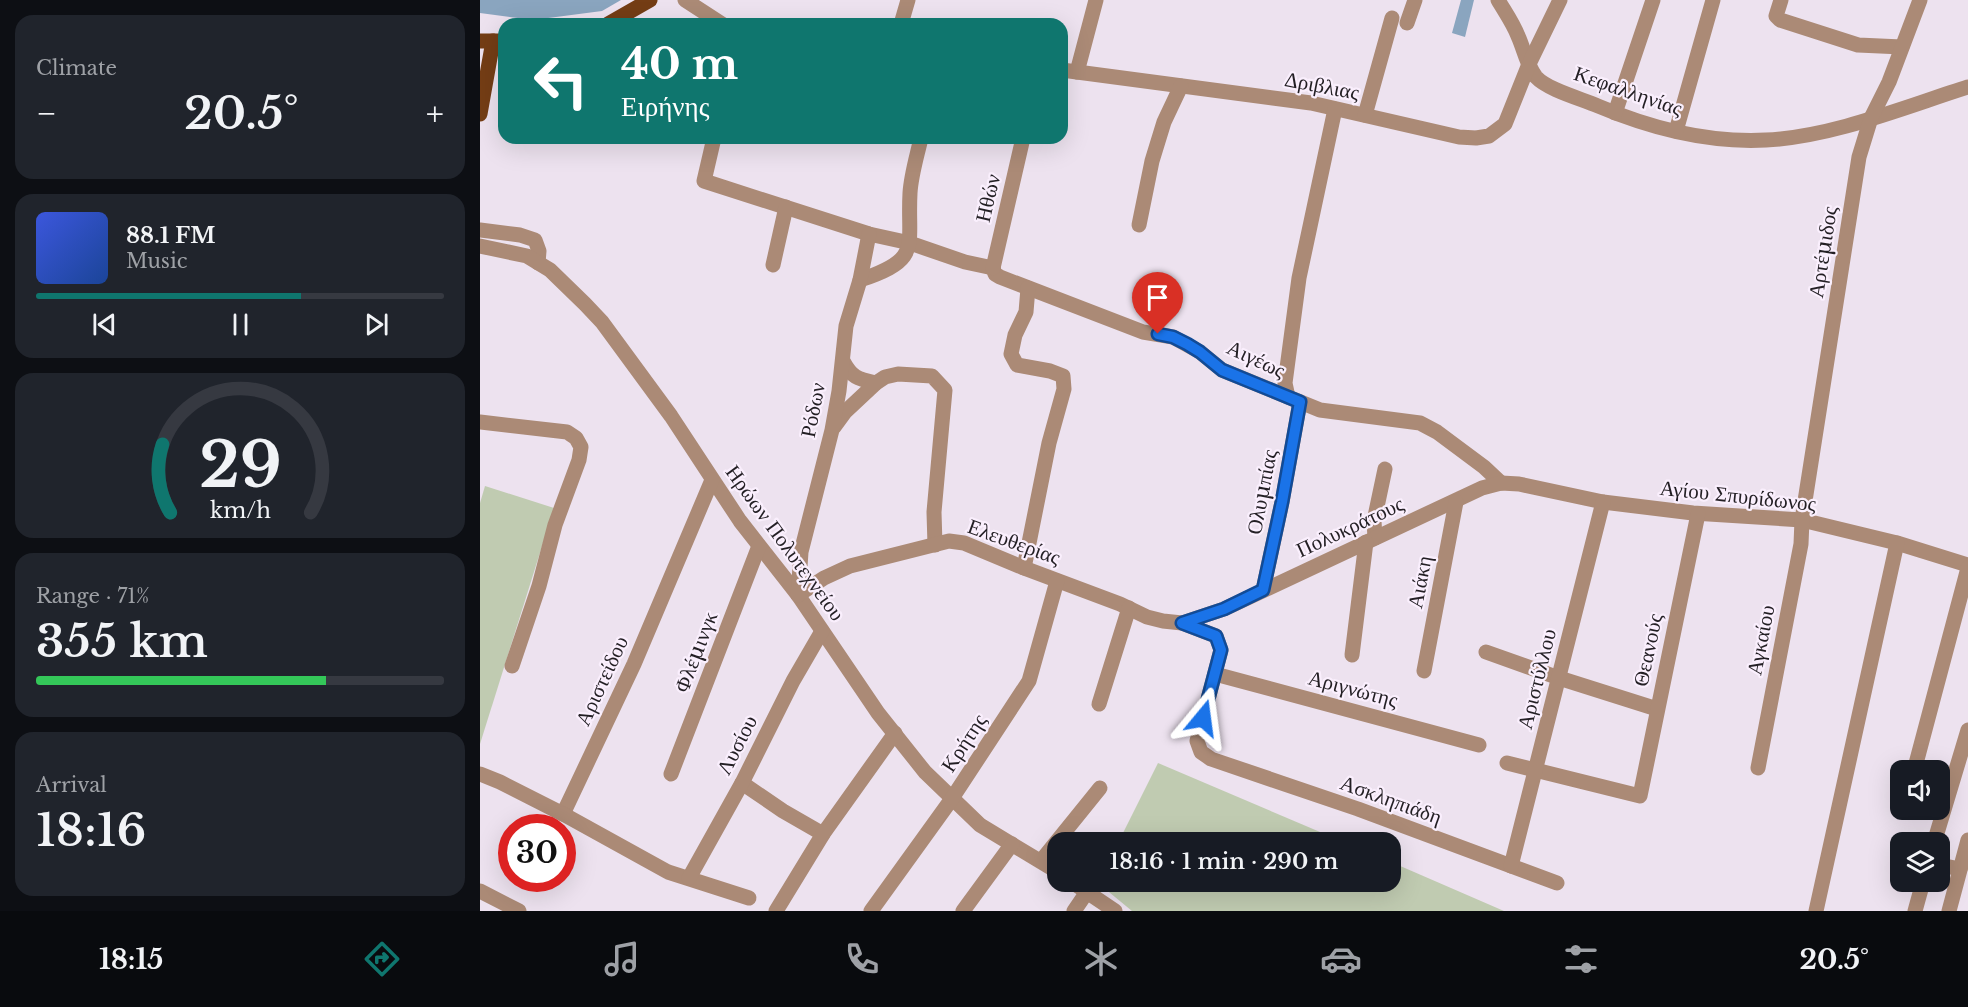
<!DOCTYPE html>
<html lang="en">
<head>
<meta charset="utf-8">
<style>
  :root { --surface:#171b24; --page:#20242c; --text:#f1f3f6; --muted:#9ea1a6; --line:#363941; --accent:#0f766e }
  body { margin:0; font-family:"Libre Baskerville",serif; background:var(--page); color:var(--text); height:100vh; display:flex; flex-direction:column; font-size:22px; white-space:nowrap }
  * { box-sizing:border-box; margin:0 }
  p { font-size:20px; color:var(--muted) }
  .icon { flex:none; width:33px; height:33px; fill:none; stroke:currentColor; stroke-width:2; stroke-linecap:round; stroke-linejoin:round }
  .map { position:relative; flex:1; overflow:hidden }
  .side { display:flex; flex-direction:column; gap:15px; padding:15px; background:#0d0f14; width:480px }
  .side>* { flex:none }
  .top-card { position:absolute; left:18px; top:18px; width:570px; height:126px; border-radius:18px; box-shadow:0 6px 24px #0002; background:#0f766e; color:#fff; overflow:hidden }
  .controls { position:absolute; left:1410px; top:760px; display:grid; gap:12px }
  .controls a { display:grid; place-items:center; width:60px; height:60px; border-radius:12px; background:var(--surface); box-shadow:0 6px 24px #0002; font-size:30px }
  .speed { position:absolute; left:18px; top:814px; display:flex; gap:12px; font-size:30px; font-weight:700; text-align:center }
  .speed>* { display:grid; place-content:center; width:78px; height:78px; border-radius:50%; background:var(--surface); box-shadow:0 6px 24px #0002; line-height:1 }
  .speed .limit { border:9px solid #d22; background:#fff; color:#111 }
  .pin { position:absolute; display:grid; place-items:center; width:51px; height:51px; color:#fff; margin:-62px -26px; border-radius:50% 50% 50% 0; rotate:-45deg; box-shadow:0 0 6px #0007 }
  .pin .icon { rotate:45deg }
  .me { position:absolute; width:66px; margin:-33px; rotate:16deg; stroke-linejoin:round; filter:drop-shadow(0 0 4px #0008) }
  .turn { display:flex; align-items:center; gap:21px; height:126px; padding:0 24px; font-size:27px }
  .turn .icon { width:78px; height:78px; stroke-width:2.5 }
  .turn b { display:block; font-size:42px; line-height:51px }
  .big { font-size:45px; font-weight:600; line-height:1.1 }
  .side .widget { flex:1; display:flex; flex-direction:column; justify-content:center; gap:9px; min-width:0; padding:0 21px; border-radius:18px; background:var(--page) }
  .side .dial { align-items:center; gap:0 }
  .dial svg { height:156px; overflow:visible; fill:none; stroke:var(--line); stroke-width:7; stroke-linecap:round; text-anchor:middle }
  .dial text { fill:var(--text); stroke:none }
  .song { display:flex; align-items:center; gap:18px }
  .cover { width:72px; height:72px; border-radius:9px; background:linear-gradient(135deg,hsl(230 70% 55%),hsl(220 70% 35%)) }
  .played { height:6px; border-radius:3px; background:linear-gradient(90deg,var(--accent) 65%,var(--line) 65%) }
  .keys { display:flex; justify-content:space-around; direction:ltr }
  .heat { display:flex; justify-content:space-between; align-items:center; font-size:33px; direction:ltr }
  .charge { height:9px; border-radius:4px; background:linear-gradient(90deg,#34c759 71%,var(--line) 0) }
  .trip { position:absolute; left:567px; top:832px; width:354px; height:60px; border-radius:18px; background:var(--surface); box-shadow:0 6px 24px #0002; font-weight:600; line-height:60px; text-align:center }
  .tab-bar { display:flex; height:96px; justify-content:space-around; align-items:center; background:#090b0e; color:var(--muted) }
  .tab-bar .icon { width:42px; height:42px }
  .tab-bar .on { color:var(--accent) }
  .tab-bar b { font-size:27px; color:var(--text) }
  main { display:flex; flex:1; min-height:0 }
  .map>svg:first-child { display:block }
  .green { fill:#c0cbb1 }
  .water { fill:#8aa5bf }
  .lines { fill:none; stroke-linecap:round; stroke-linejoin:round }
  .minor { stroke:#ab8a76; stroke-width:15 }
  .major { stroke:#743d15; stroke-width:15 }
  .route-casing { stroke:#114b97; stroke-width:15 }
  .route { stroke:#1a73e8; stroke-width:10 }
  .labels { text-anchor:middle; stroke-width:4.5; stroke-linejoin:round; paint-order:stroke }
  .street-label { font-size:21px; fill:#231f24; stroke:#faeffd }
</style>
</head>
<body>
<main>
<section class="side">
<div class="widget"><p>Climate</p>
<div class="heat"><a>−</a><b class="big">20.5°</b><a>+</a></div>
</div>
<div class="widget">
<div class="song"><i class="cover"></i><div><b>88.1 FM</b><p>Music</p></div></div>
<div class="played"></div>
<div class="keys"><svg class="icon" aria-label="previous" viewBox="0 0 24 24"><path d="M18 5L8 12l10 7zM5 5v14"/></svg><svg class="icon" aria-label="pause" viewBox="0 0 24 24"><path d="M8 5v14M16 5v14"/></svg><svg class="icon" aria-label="next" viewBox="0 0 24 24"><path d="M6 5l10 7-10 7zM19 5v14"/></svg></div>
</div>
<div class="widget dial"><svg viewBox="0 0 100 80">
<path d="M14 69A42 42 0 1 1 86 69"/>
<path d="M14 69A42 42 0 0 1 10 34" stroke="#0f766e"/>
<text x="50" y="56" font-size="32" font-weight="700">29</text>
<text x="50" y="72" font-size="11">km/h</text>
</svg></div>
<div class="widget"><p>Range · 71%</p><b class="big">355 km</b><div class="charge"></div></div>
<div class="widget"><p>Arrival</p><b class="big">18:16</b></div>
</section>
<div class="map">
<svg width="1488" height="911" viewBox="0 0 1488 911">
  <rect width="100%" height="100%" fill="#ede2ef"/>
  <!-- green -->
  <g class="green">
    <path d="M5 486 74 508 0 744V503Z"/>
    <path d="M678 763 866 843H638Z"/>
    <path d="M911 862 1024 911H652L618 883 910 882Z"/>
  </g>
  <!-- water -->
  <g class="water">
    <path d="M0 0H141L122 11 53 20 0 13Z"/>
    <path d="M981 0H994L985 37 972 33Z"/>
  </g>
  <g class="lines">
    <!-- minor -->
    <g class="minor">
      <path d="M205 0 242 24"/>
      <path d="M1018 0C1025 12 1033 23 1038 36 1044 49 1047 66 1056 77 1068 90 1102 99 1118 106 1170 128 1229 143 1286 140 1352 137 1425 107 1488 87"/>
      <path d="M1301 0 1296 16 1300 20 1378 45 1422 47"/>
      <path d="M927 23 935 0"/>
      <path d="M421 24 428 0"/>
      <path d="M582 70 831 103 979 137 996 138 1009 136 1025 124 1049 64 1080 0"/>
      <path d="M597 72 616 0"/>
      <path d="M1135 113 1173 0"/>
      <path d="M885 115 912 18"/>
      <path d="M1196 131 1233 0"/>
      <path d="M234 138 224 181 389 234 430 243 485 262 513 268"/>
      <path d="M659 225 672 161 684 122 701 86"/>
      <path d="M0 230 40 235 55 240 59 251 58 263"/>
      <path d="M0 246 47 256 70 270 105 304 122 322 191 416 260 521 318 595 398 713 445 772 500 825 578 872"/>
      <path d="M293 265 306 207"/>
      <path d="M513 268 515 274 520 277 663 332 693 337 720 352 742 370 840 410 940 423 957 432 1004 467 1021 483"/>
      <path d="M513 268 543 138"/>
      <path d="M380 280C443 259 427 247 430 193 431 175 437 156 441 138"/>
      <path d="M363 361C372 378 378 379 396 383"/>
      <path d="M808 397 805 383 819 278 855 109"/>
      <path d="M0 422 87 432 96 438 101 447 99 460 75 525 59 586 32 666"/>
      <path d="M354 427 365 412 396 383 405 377 418 374 452 376 465 390 454 512 455 545"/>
      <path d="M895 538 894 521 905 469"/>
      <path d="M544 568 569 443 584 389 583 376 570 371 537 365 531 354 535 335 546 312 548 288"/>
      <path d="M783 590 802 502 820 402"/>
      <path d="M318 595 344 578 370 566 469 541 484 543 544 568 640 604 667 617 683 621 702 623 736 636 741 650 717 741 721 752 731 759 878 809 1077 883"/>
      <path d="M318 595 321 552 352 430 359 391 366 326 380 280 389 234"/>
      <path d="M702 623 744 609 1002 488 1021 483 1039 484 1123 502 1213 513 1322 520 1417 543 1488 565"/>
      <path d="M1006 652 1079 678 1177 709"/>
      <path d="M872 655 886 542"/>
      <path d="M944 671 976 502"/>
      <path d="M735 674 999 745"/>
      <path d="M619 704 649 608"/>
      <path d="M1027 763 1160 796 1218 514"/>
      <path d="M1278 768 1321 544 1322 520 1379 157 1391 118 1409 82 1440 0"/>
      <path d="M1434 771 1488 568"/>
      <path d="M0 774 20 782 83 814 154 664 232 480"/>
      <path d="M191 774 279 546"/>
      <path d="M262 783 303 811 343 834"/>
      <path d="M83 814 188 872 269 898"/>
      <path d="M1454 843 1488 730"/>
      <path d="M561 861 620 788"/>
      <path d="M1460 865 1480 869"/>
      <path d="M1031 866 1123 502"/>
      <path d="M209 878 262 783 313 681 342 631"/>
      <path d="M592 882 635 911"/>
      <path d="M0 891 39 911"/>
      <path d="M296 911 343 834 415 733"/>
      <path d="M391 911 471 800 549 681 577 581"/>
      <path d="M483 911 532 844"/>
      <path d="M594 911 607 892"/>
      <path d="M1336 911 1417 543"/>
      <path d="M1435 911 1443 882"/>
      <path d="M1469 911 1488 840"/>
    </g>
    <!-- major -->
    <g class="major">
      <path d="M128 24 170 0"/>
      <path d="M0 41H24"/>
      <path d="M0 114 13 41"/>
    </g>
  </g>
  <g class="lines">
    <!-- route casing -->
    <g class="route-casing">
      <path id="route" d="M678 334 693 337 707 344 720 352 742 370 820 402 802 502 783 590 744 609 702 623 736 636 741 650 723 718"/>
    </g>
    <!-- route -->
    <use href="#route" class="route"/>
  </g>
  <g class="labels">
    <!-- street labels -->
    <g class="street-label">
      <text transform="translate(842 86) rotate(11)" y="7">Δριβλιας</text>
      <text transform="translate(1148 91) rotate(19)" y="7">Κεφαλληνίας</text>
      <text transform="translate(508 198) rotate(-77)" y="7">Ηθών</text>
      <text transform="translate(1343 252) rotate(-81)" y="7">Αρτέμιδος</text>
      <text transform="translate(776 359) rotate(25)" y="7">Αιγέως</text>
      <text transform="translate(333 410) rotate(-79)" y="7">Ρόδων</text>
      <text transform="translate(782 492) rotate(-79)" y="7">Ολυμπίας</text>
      <text transform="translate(1258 496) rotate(6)" y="7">Αγίου Σπυρίδωνος</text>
      <text transform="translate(870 527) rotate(-25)" y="7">Πολυκράτους</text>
      <text transform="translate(534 542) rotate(20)" y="7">Ελευθερίας</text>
      <text transform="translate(305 543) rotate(54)" y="7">Ηρώων Πολυτεχνείου</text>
      <text transform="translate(940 582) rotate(-79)" y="7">Αιάκη</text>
      <text transform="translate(1281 640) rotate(-79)" y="7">Αγκαίου</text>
      <text transform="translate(1168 650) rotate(-78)" y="7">Θεανούς</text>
      <text transform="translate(216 652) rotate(-69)" y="7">Φλέμινγκ</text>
      <text transform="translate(1057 679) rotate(-76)" y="7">Αριστύλλου</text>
      <text transform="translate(122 681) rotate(-65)" y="7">Αριστείδου</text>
      <text transform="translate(873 689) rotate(15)" y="7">Αριγνώτης</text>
      <text transform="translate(484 743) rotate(-57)" y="7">Κρήτης</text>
      <text transform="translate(257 745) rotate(-63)" y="7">Λυσίου</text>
      <text transform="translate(911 800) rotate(20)" y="7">Ασκληπιάδη</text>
    </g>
  </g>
</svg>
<div class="controls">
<a><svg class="icon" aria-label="sound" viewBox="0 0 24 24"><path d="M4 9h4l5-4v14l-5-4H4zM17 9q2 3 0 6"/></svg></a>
<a><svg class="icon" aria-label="layers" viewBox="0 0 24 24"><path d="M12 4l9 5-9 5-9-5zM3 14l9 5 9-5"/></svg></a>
</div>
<div class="speed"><div class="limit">30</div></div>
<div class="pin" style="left:678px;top:334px;background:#d93025"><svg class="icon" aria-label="arrive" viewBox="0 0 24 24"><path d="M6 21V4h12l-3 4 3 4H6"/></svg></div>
<svg class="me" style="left:723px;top:718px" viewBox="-20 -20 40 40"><path d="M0-17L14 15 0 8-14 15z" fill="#1a73e8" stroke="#fff" stroke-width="4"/></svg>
<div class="trip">18:16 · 1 min · 290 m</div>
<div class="top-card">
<div class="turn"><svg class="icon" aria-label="left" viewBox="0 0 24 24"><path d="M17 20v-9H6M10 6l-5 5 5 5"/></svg><div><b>40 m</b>Ειρήνης</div></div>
</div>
</div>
</main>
<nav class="tab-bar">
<b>18:15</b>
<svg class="icon on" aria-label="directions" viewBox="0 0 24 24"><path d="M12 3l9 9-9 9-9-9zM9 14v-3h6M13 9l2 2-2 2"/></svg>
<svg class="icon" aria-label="music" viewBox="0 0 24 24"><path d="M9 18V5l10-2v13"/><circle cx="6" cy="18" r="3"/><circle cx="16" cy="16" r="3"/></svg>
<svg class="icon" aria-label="phone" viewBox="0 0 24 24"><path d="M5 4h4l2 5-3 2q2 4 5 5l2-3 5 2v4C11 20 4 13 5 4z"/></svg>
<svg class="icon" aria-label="climate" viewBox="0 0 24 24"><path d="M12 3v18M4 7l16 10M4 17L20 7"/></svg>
<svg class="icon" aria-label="car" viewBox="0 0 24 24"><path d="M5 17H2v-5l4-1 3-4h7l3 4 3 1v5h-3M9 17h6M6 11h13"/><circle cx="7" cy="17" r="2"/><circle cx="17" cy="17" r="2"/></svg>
<svg class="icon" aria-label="filters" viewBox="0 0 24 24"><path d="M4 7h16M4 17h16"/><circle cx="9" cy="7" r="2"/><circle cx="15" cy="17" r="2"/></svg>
<b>20.5°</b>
</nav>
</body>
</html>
